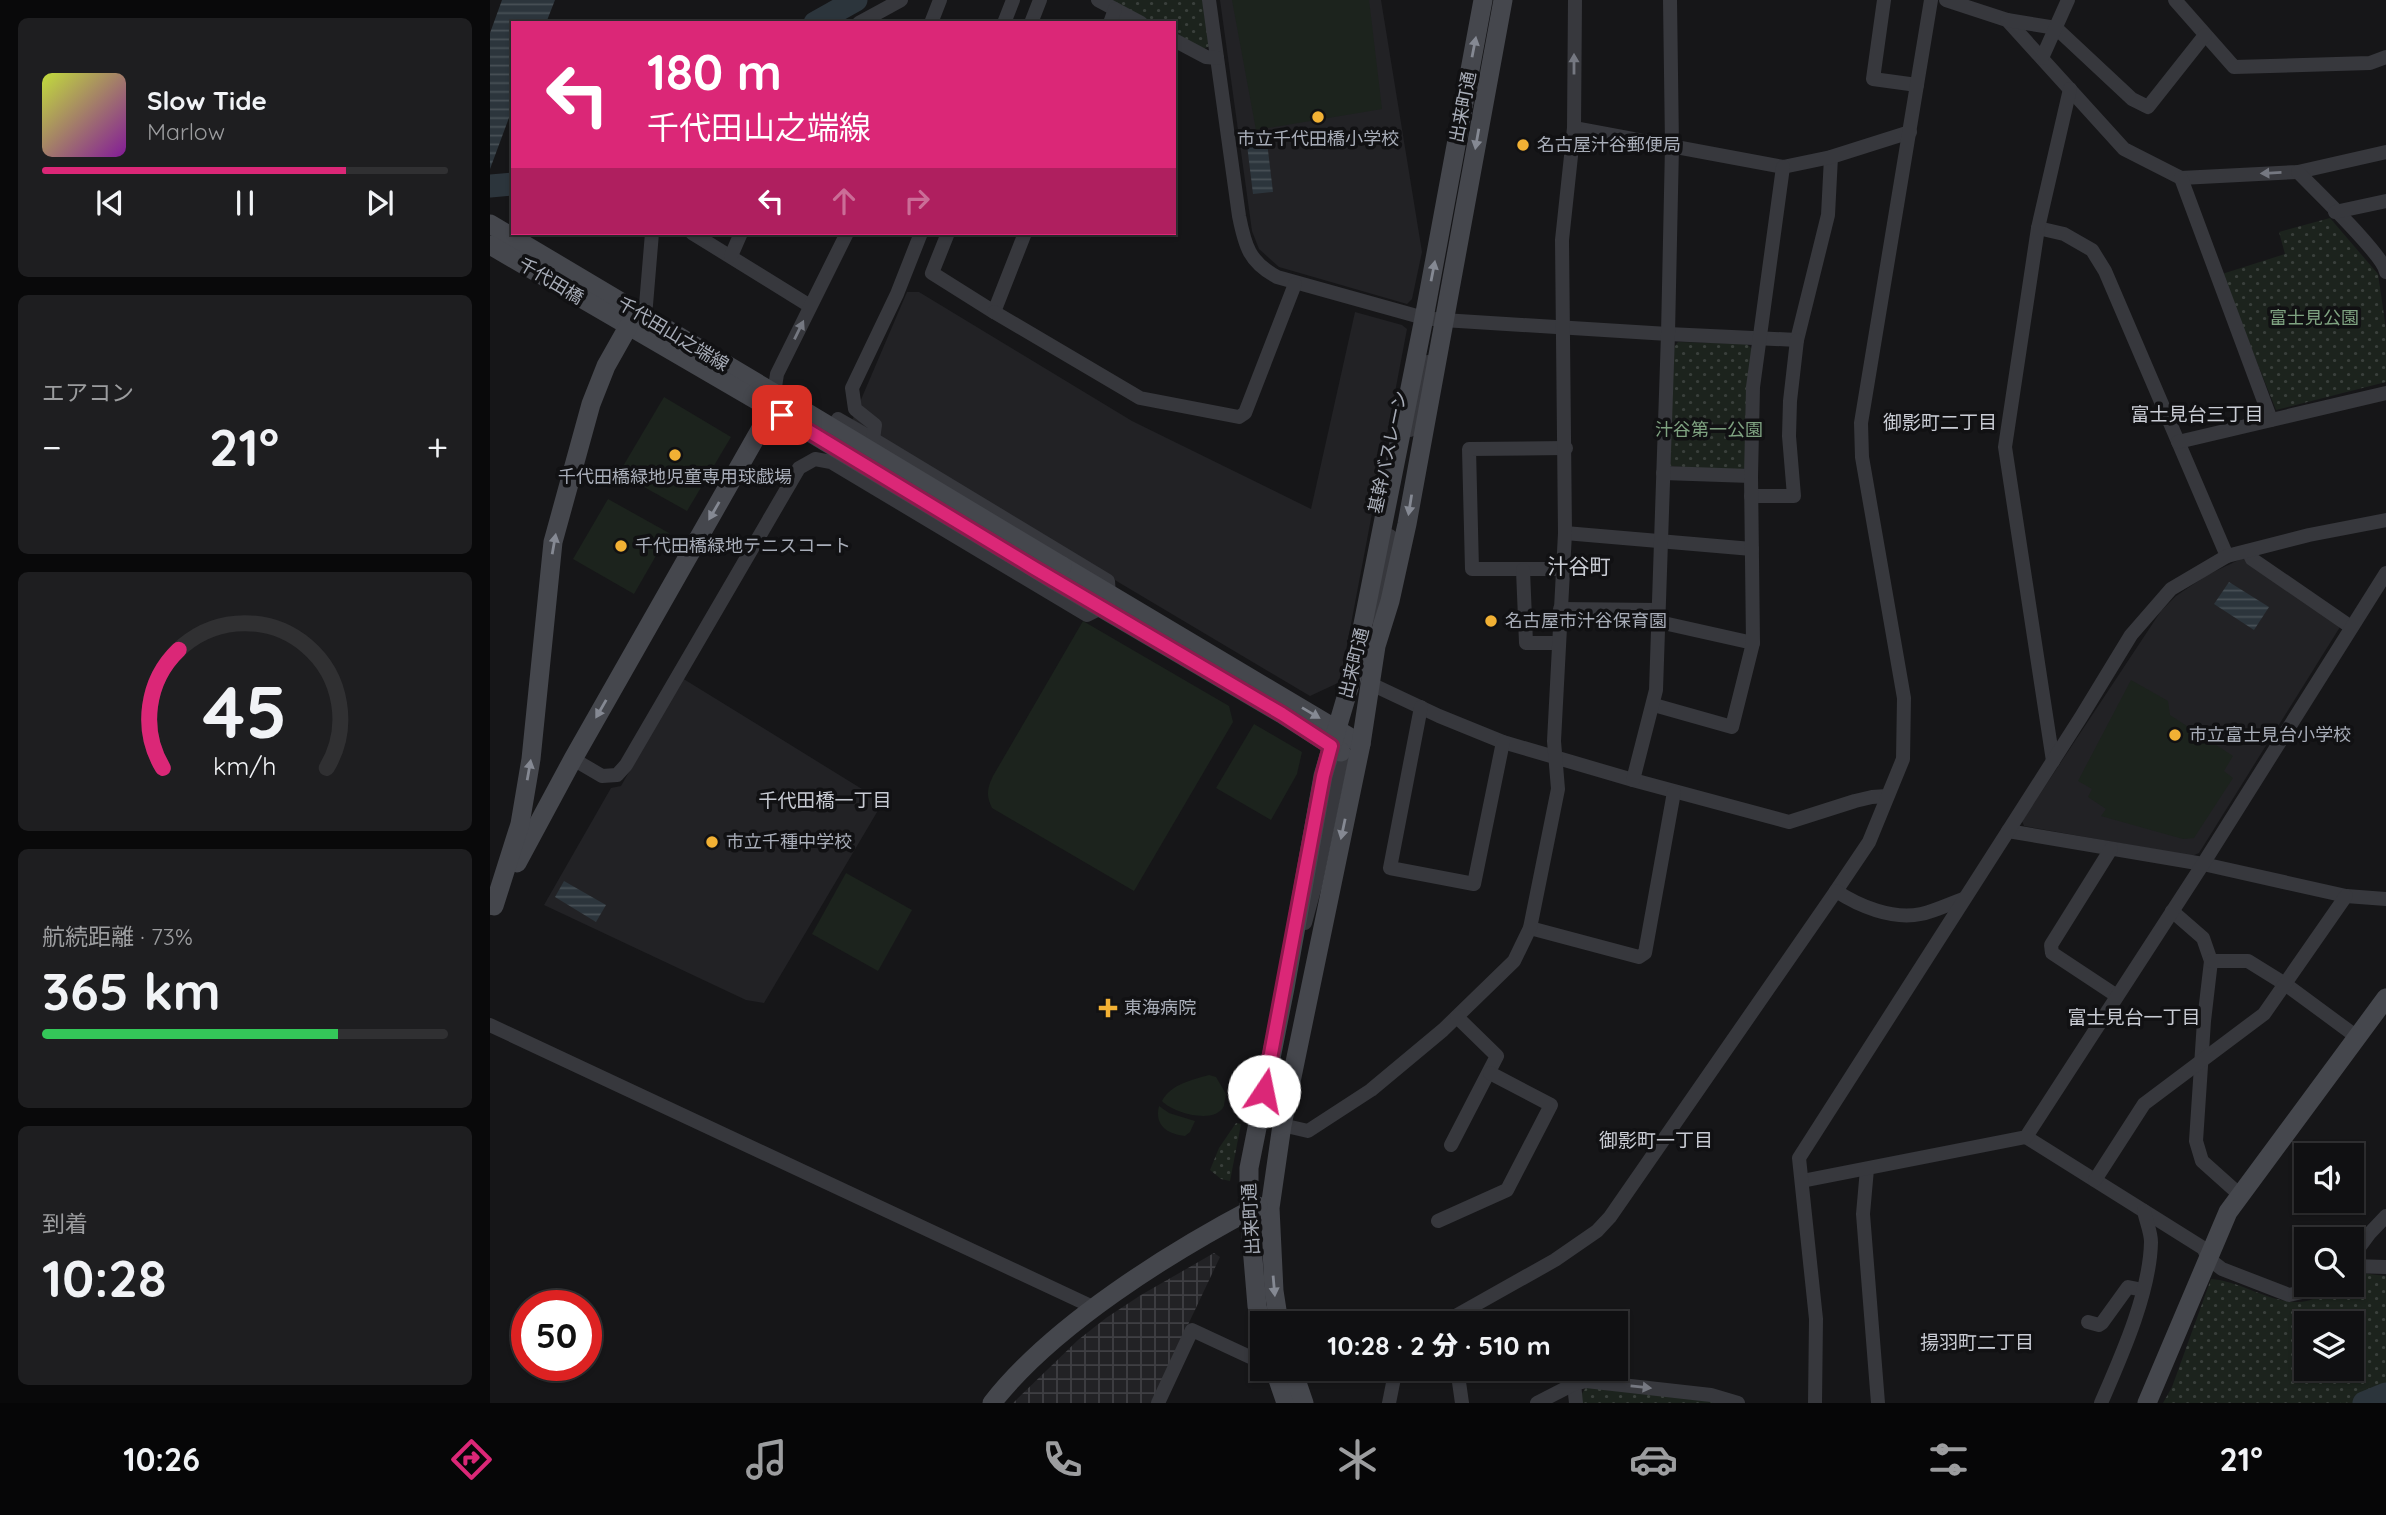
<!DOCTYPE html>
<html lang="ja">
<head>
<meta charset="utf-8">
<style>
  :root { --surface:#101012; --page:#1e1e20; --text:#f1f3f6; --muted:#9c9d9f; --line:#303032; --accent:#db2777 }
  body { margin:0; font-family:Quicksand,"Noto Sans JP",sans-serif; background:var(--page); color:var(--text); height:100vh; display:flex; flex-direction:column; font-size:26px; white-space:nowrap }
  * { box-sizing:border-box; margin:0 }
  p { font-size:23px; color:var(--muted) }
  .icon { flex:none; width:38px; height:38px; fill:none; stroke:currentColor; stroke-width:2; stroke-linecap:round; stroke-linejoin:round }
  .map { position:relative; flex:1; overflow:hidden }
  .panel { display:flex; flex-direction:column; gap:18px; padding:18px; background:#09090a; width:490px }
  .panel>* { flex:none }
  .hud { position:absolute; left:21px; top:21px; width:665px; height:214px; border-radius:0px; box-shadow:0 2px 5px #0004,0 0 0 2px var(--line); background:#db2777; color:#fff; overflow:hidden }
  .buttons { position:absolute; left:1804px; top:1143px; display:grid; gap:14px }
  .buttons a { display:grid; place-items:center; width:70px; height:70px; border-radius:0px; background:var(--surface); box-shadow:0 2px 5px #0004,0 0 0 2px var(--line); font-size:35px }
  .speed { position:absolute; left:21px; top:1290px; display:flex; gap:14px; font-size:35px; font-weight:700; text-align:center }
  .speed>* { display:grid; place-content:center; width:91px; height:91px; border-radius:50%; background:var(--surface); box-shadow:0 2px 5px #0004,0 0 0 2px var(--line); line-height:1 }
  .speed .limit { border:10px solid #d22; background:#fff; color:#111 }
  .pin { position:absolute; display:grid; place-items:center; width:60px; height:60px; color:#fff; margin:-30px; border-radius:14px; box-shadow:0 4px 10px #0006 }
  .me { position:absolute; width:77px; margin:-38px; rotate:11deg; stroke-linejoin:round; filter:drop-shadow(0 0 5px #0008) }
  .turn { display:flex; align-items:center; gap:24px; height:147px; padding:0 21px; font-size:32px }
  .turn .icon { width:91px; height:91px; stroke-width:2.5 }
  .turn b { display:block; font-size:49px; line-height:60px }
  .lanes { display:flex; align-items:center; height:66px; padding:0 21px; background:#0003; justify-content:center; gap:35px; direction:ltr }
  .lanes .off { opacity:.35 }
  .big { font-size:52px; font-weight:800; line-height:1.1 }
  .panel .tile { flex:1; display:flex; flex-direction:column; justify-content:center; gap:10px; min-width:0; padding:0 24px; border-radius:10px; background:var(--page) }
  .panel .dial { align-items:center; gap:0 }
  .dial svg { height:182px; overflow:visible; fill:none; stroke:var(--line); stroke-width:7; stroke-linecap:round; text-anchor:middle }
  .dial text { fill:var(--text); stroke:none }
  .song { display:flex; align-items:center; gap:21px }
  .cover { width:84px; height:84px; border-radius:10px; background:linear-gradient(135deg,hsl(70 70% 55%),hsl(290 70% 35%)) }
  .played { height:7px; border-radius:4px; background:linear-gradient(90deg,var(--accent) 75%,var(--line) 75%) }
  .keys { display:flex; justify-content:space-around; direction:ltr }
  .heat { display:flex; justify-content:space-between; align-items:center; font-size:38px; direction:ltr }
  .charge { height:10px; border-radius:5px; background:linear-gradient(90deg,#34c759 73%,var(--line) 0) }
  .trip { position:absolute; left:760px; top:1311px; width:378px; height:70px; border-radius:0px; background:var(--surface); box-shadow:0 2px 5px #0004,0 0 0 2px var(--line); font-weight:800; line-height:70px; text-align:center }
  .tabs { display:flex; height:112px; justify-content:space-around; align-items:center; background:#060607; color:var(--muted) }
  .tabs .icon { width:49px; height:49px }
  .tabs .selected { color:var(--accent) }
  .tabs b { font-size:32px; color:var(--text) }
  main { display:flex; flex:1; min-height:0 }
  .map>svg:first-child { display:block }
  .built { fill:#222225 }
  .industrial { fill:url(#industrial-grid) }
  .grass { fill:url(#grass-dots); fill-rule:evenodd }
  .forest { fill:url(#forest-firs) }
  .garden { fill:#1c231d }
  .water { fill:url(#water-rules) }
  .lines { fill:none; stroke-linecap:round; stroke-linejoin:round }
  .river { stroke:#2c353c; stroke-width:23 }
  .street { stroke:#37383d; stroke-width:14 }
  .secondary { stroke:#45474d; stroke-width:19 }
  .secondary-bridge { stroke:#45474d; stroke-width:19 }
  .oneway { fill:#858993 }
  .oneway2 { fill:#757881 }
  .route-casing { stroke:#8e194d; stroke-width:18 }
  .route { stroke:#db2777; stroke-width:12 }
  .poi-dot { fill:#f2b134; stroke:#111113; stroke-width:2.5 }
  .labels { text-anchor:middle; stroke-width:7; stroke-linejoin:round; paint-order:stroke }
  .street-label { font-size:18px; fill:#a8adb8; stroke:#111113 }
  .poi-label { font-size:18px; fill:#a8adb8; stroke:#111113; text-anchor:start }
  .park-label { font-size:18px; fill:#7fa381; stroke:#111113 }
  .neighbourhood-label { font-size:19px; fill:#c9ccd4; stroke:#111113 }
  .quarter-label { font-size:21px; fill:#c9ccd4; stroke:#111113 }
</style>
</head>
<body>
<main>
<section class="panel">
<div class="tile">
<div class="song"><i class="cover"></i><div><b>Slow Tide</b><p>Marlow</p></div></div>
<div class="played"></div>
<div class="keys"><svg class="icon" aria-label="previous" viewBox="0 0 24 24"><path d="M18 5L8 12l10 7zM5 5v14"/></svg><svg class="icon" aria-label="pause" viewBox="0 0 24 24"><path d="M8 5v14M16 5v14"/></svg><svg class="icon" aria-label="next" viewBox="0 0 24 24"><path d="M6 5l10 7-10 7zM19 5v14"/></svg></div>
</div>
<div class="tile"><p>エアコン</p>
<div class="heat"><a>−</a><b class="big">21°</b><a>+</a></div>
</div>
<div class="tile dial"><svg viewBox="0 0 100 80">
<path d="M14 69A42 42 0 1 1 86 69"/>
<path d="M14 69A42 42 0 0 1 21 17" stroke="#db2777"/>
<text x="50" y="56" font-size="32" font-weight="700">45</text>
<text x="50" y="72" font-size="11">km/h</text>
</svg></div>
<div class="tile"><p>航続距離 · 73%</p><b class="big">365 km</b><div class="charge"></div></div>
<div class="tile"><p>到着</p><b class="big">10:28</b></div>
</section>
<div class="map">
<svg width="1896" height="1403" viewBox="0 0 1896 1403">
  <defs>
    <pattern id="industrial-grid" width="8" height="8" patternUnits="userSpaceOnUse" patternTransform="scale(1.75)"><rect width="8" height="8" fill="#222225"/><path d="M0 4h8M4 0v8" fill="none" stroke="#3f3f43"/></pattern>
    <pattern id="grass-dots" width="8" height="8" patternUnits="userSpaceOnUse" patternTransform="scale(1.75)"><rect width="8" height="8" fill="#1c231d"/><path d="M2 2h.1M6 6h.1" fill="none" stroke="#3a403c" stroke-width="1.8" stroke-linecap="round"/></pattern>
    <pattern id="forest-firs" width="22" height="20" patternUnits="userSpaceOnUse" patternTransform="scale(1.75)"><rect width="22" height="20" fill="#1c231d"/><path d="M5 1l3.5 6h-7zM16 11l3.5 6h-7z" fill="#3a403c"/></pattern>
    <pattern id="water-rules" width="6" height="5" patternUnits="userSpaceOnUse" patternTransform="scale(1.75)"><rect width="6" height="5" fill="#2c353c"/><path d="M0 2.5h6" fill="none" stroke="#485056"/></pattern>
  </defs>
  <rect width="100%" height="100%" fill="#161618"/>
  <!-- built -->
  <g class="built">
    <path d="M730 0H891L932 252 922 299 917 304 789 267 769 249 762 231Z"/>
    <path d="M417 292H429L642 421 821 509 865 312 912 325 917 329 850 682 820 696 361 423Z"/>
    <path d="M1753 558 1850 627 1709 853 1702 856 1534 826 1532 821 1671 611 1686 596 1717 575Z"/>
    <path d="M192 678 393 802 274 1003 256 1000 54 905 121 788 131 786Z"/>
  </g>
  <!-- industrial -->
  <path class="industrial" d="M724 1253 730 1257 661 1403H523L588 1340 616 1318 651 1295Z"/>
  <!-- grass -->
  <g class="grass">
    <path d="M619 0H713L720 46 713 49 684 34V23H663Z"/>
    <path d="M1840 218 1888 274 1896 329V382L1786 410 1732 274 1795 254 1789 232Z"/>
    <path d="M1188 342 1257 344 1262 349 1256 466 1252 471 1180 466 1184 347Z"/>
    <path d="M746 1123 751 1124 740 1181 731 1179 720 1170 729 1148Z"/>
    <path d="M1870 1273 1896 1276V1403H1673L1682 1387 1721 1279C1750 1281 1776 1301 1806 1302 1828 1303 1841 1285 1862 1284V1276ZM1816 1323H1862V1368H1816Z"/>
    <path d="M1097 1386 1231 1403H1091V1395Z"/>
  </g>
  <!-- forest -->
  <path class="forest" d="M1896 1382V1403H1849Z"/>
  <!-- garden -->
  <g class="garden">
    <path d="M742 0H879L892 109 766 130Z"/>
    <path d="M174 397 241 437 197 511 129 473Z"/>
    <path d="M118 499 179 533 144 594 83 559Z"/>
    <path d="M593 621 739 706 743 722 644 891 502 808C496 796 497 788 503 776Z"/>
    <path d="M1641 680 1678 701 1680 715 1743 756 1734 771 1743 778 1704 838 1693 839 1611 816 1616 809 1598 797 1602 789 1588 781Z"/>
    <path d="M764 724 812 752 807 774 781 820 726 788Z"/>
    <path d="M356 873 422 910 388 971 322 934Z"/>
    <path d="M719 1075 726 1077 736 1094C736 1095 734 1105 734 1106 725 1125 683 1113 672 1101 681 1084 702 1080 719 1075Z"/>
    <path d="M669 1106 679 1113 705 1121 700 1132 695 1136C678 1134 664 1126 669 1106Z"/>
  </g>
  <!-- water -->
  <g class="water">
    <path d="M12 0H65L56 23H23V107L0 169V33Z"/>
    <path d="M777 142 783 192 763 194 757 145Z"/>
    <path d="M1739 582 1779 607 1764 630 1724 604Z"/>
    <path d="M74 881 116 905 106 922 65 897Z"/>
  </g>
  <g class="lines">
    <!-- river -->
    <g class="river">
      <path d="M325 23 366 0"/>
      <path d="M0 186 23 184"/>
      <path d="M1874 1403 1896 1394"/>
    </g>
    <!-- street -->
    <g class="street">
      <path d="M608 0 651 23"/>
      <path d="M719 0 749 216C755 246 759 262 787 277L934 318 953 320 1178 334 1307 340 1338 215 1341 157"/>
      <path d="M1394 0 1383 79 1427 85"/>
      <path d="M1456 0 1517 20 1634 149 1691 178 1808 172 1896 152"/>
      <path d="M1685 0 1744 67 1880 63 1896 57"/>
      <path d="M1517 20 1566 28 1642 99 1658 107 1715 35"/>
      <path d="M369 23 411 0"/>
      <path d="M441 23 450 0"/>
      <path d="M514 23 523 0"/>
      <path d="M541 23 550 0"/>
      <path d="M620 23 625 9"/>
      <path d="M684 40 716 57 727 58"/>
      <path d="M1552 58 1578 0"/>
      <path d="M1084 128 1293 167 1341 157 1420 132"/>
      <path d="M1808 172C1825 190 1893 254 1896 272"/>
      <path d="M1691 178 1781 420"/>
      <path d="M1845 212 1896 201"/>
      <path d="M1548 228 1574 234 1602 250 1615 271 1737 556"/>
      <path d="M202 233 320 306"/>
      <path d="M458 233 442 273 504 312 535 233"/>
      <path d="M241 256 251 233"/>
      <path d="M504 312 650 398 749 417 755 413 805 284"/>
      <path d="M148 321 155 317 162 233"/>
      <path d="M283 400 287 374 357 233"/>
      <path d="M920 430 938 362"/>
      <path d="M340 434 348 419 383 439 618 581 619 595"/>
      <path d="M383 439 385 425 365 409 362 388 407 294 431 233"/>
      <path d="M1688 442 1896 393"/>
      <path d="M1173 473 1261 476"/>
      <path d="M1261 496H1304L1299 436 1300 401 1307 340"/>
      <path d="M1075 533 1262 549"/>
      <path d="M1758 551 1762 559 1861 627"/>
      <path d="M1073 569H982L979 449 1076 448"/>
      <path d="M1033 570 1036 643H1068"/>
      <path d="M1070 609 1168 610"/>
      <path d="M888 620 900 536"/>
      <path d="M1169 622 1263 643"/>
      <path d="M881 684 949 716 1013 742 1143 780 1299 822 1365 801 1382 797 1397 796"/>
      <path d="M1164 705 1242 727 1263 643 1261 476 1263 387 1293 167"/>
      <path d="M931 707 900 868 984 884 1013 742"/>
      <path d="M83 759 112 776 127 775 136 765 309 468 325 459 341 462 597 615 611 608"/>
      <path d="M1563 761 1515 447 1548 228 1580 89"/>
      <path d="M1143 780 1166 690 1178 334 1182 146 1180 0"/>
      <path d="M1518 831 1713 864 1856 896 1896 899"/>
      <path d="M1621 849 1561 945 1562 953 1627 996"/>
      <path d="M1346 891 1379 842 1413 759 1414 698 1372 457 1371 423 1441 0"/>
      <path d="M1682 911 1713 938 1721 961 1714 1021 1706 1141 1712 1161 1750 1195"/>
      <path d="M815 923 825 886 853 753"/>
      <path d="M1040 928 1149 957 1155 953 1184 792"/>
      <path d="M1721 961H1758L1795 984 1867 1037"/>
      <path d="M0 1025 605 1308"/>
      <path d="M792 1125 818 1131 881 1090 953 1030 1024 961 1040 928 1068 789 1064 741 1075 533 1072 240 1084 128 1085 0"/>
      <path d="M1536 1137 1713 1248 1719 1259 1732 1269 1799 1295 1825 1289 1832 1284"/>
      <path d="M961 1145 1007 1056 967 1017"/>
      <path d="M1377 1169 1373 1214 1388 1403"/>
      <path d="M1605 1180 1654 1104 1774 1014 1856 896"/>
      <path d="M1312 1181 1536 1137 1713 864 1896 573"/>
      <path d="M948 1221 1017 1190 1061 1105 1000 1073"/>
      <path d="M1862 1257 1879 1234 1896 1216"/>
      <path d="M1862 1266 1896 1267"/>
      <path d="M1598 1322 1609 1325 1612 1323 1638 1287 1653 1290"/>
      <path d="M953 1323 1065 1260 1107 1231 1120 1217 1346 891C1369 906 1402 920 1431 914 1445 911 1459 904 1473 899"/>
      <path d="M967 1368 972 1403"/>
      <path d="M1084 1384 1086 1403"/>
      <path d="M668 1403 702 1330 760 1357 772 1354"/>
      <path d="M899 1403 906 1368"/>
      <path d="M1047 1403 1084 1384 1096 1381 1221 1395 1248 1403"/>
      <path d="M1325 1403 1326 1319 1309 1158 1591 717 1641 635 1681 589 1737 556 1819 535 1896 520"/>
      <path d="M1611 1403C1631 1357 1660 1293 1661 1242 1661 1232 1656 1221 1654 1211"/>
    </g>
    <!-- secondary -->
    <g class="secondary">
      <path d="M0 224 304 405"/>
      <path d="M0 245 292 415"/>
      <path d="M572 566 871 744"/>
      <path d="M564 580 792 714 851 752"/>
      <path d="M27 863 83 759 282 409"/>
      <path d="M4 906 30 824 41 759 63 542 101 404 116 366 138 327"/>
      <path d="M789 1323 784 1291 780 1208 792 1125 871 744 886 646 900 601 917 524 1013 0"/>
      <path d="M772 1326 767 1306 759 1211V1168L795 988 833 776 863 674 934 318 993 0"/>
      <path d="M784 1368 796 1403"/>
      <path d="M802 1368 814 1403"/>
      <path d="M502 1403C563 1325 680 1252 768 1206"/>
      <path d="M1657 1403 1738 1212 1896 998"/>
    </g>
    <!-- secondary-bridge -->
    <g class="secondary-bridge">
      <path d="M304 405 572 566"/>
      <path d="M298 419 564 580"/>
    </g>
  </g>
  <!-- one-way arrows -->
  <defs><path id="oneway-solid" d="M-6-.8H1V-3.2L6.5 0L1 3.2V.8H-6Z" transform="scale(1.75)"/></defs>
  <g class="oneway">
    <use href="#oneway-solid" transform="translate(984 47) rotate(-79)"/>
    <use href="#oneway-solid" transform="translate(987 139) rotate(100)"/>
    <use href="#oneway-solid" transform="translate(943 271) rotate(-79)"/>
    <use href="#oneway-solid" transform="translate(920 505) rotate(99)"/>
    <use href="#oneway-solid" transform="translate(224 511) rotate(120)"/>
    <use href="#oneway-solid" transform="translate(64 544) rotate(-80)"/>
    <use href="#oneway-solid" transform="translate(111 709) rotate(120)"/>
    <use href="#oneway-solid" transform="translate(821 713) rotate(31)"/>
    <use href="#oneway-solid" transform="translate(39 770) rotate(-80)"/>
    <use href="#oneway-solid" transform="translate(853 829) rotate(102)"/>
    <use href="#oneway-solid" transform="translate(784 1286) rotate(85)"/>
  </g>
  <g class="oneway2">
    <use href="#oneway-solid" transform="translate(1084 64) rotate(-90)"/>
    <use href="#oneway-solid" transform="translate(1781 173) rotate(177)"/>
    <use href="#oneway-solid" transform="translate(309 330) rotate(-64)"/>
    <use href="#oneway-solid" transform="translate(1151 1387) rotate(6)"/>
  </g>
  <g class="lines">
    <!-- route casing -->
    <g class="route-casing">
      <path id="route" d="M292 415 544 568 792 714 841 746 833 776 774 1091"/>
    </g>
    <!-- route -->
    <use href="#route" class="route"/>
  </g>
  <!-- markers -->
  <g class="poi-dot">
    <circle cx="828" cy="117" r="7"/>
    <circle cx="1033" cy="145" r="7"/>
    <circle cx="185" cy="455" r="7"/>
    <circle cx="131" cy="546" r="7"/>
    <circle cx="1001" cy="621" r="7"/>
    <circle cx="1685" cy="735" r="7"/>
    <circle cx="222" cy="842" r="7"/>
    <path d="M614.5 997.5h7v7h7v7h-7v7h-7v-7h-7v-7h7z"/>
  </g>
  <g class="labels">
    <!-- street labels -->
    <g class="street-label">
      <text transform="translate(973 107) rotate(-79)" y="6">出来町通</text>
      <text transform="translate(61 281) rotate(31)" y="6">千代田橋</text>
      <text transform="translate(183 334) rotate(31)" y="6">千代田山之端線</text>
      <text transform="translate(898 452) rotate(-78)" y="6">基幹バスレーン</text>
      <text transform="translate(864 663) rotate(-76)" y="6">出来町通</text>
      <text transform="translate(761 1219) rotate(-93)" y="6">出来町通</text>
    </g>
    <!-- poi labels -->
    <g class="poi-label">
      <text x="828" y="145" text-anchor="middle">市立千代田橋小学校</text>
      <text x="1047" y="151">名古屋汁谷郵便局</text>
      <text x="185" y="483" text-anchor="middle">千代田橋緑地児童専用球戯場</text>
      <text x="145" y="552">千代田橋緑地テニスコート</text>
      <text x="1015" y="627">名古屋市汁谷保育園</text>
      <text x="1699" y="741">市立富士見台小学校</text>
      <text x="236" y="848">市立千種中学校</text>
      <text x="634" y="1014">東海病院</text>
    </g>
    <!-- park labels -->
    <g class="park-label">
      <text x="1824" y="324">富士見公園</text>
      <text x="1219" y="436">汁谷第一公園</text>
    </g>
    <!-- neighbourhood labels -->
    <g class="neighbourhood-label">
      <text x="1707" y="421">富士見台三丁目</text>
      <text x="1450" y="429">御影町二丁目</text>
      <text x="335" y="807">千代田橋一丁目</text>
      <text x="1644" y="1024">富士見台一丁目</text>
      <text x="1166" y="1147">御影町一丁目</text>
      <text x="1487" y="1349">揚羽町二丁目</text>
    </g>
    <!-- quarter labels -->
    <g class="quarter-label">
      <text x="1089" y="574">汁谷町</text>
    </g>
  </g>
</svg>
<div class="buttons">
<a><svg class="icon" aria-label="sound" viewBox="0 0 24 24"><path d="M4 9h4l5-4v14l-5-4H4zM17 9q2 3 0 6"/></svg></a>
<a><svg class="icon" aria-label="search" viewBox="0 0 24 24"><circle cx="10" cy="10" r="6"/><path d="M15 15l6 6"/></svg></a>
<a><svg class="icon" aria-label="layers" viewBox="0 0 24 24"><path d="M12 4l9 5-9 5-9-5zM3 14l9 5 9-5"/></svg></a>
</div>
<div class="speed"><div class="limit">50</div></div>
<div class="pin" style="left:292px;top:415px;background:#d93025"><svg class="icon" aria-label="arrive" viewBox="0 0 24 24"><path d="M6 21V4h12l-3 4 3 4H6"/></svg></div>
<svg class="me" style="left:774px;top:1091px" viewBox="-20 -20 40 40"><circle r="19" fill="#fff"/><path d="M0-13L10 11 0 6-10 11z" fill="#db2777"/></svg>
<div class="trip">10:28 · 2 分 · 510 m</div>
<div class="hud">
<div class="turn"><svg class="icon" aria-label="left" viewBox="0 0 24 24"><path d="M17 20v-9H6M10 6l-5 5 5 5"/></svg><div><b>180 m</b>千代田山之端線</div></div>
<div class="lanes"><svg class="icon" aria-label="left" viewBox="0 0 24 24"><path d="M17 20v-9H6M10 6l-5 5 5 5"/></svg><svg class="icon off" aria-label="ahead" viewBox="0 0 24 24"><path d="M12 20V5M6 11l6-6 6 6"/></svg><svg class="icon off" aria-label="right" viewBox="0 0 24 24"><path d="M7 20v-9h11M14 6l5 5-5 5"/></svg></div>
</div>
</div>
</main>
<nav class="tabs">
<b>10:26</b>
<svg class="icon selected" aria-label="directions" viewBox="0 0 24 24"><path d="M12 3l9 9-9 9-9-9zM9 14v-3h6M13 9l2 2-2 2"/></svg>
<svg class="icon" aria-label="music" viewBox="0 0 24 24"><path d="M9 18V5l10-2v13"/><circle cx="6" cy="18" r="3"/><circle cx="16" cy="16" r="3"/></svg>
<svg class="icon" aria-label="phone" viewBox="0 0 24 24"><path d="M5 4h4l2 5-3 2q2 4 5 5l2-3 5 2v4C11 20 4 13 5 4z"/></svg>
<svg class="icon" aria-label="climate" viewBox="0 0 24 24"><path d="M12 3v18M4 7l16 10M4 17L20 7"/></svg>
<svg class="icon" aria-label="car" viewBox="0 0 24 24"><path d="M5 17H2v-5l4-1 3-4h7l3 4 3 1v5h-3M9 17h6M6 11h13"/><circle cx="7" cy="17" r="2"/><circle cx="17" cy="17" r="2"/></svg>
<svg class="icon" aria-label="filters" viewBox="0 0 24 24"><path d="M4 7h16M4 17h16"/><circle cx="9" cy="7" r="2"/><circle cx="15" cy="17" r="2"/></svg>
<b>21°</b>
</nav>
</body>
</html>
